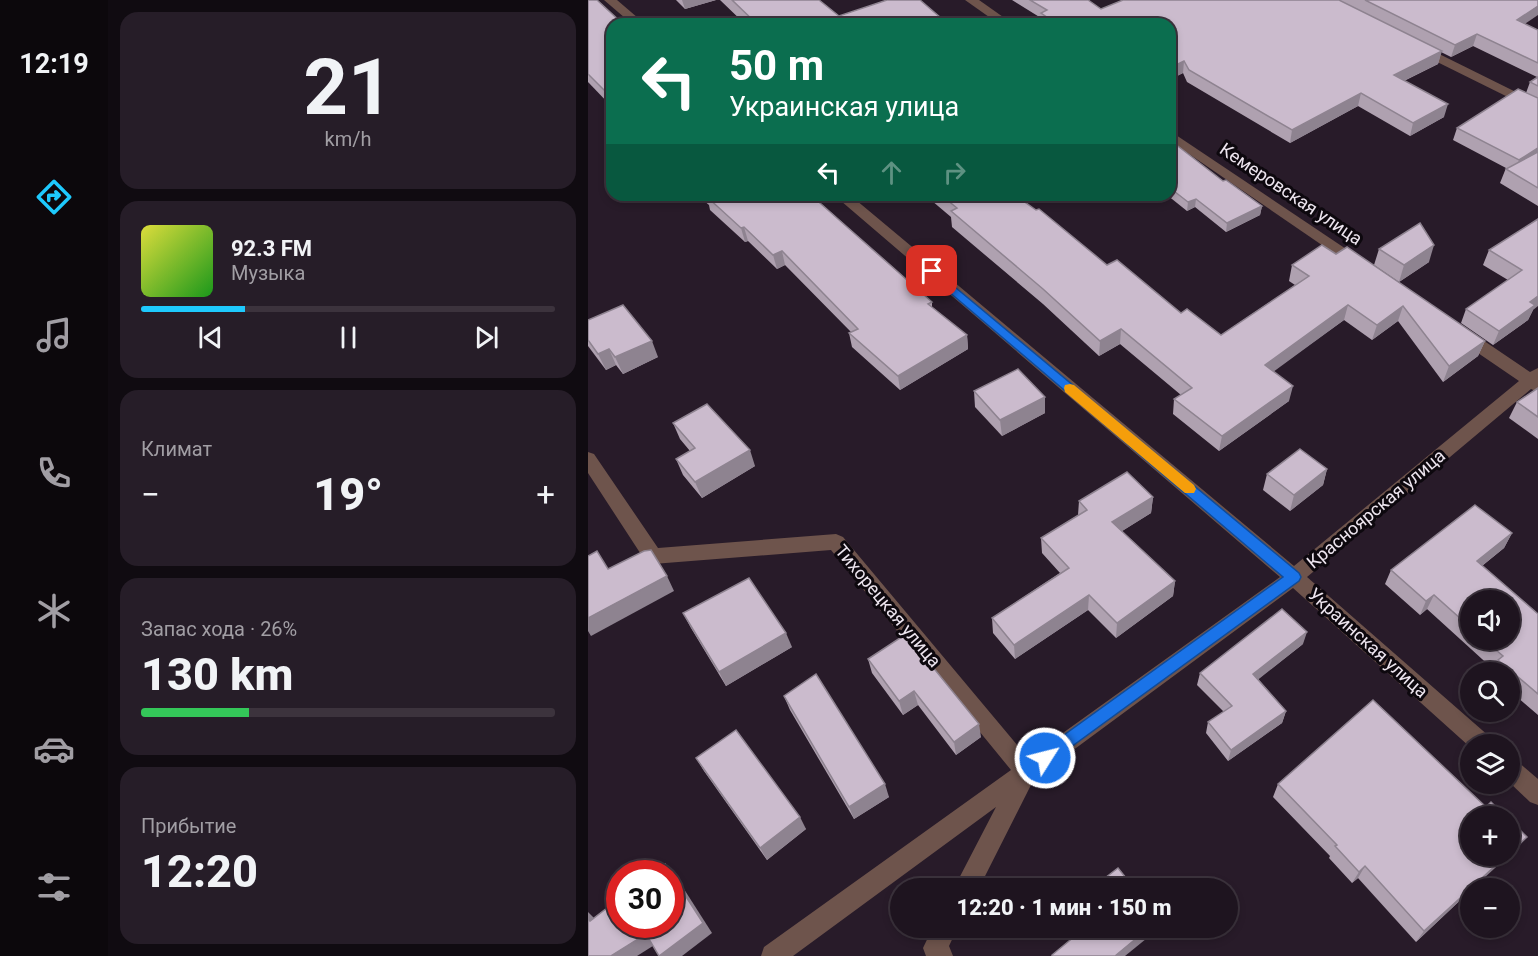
<!DOCTYPE html>
<html lang="ru">
<head>
<meta charset="utf-8">
<style>
  :root { --surface:#1e141f; --page:#261d28; --text:#f1f3f6; --muted:#a19ea4; --line:#3c333d; --accent:#1ec9fd }
  body { margin:0; font-family:Roboto,sans-serif; background:var(--page); color:var(--text); height:100vh; display:flex; flex-direction:column; font-size:22px; white-space:nowrap }
  * { box-sizing:border-box; margin:0 }
  p { font-size:20px; color:var(--muted) }
  .icon { flex:none; width:33px; height:33px; fill:none; stroke:currentColor; stroke-width:2; stroke-linecap:round; stroke-linejoin:round }
  .map { position:relative; flex:1; overflow:hidden }
  .panel { display:flex; flex-direction:column; gap:12px; padding:12px; background:#100b11; width:480px }
  .panel>* { flex:none }
  .banner { position:absolute; left:18px; top:18px; width:570px; height:183px; border-radius:18px; box-shadow:0 3px 9px #0003,0 0 0 2px var(--line); background:#0b6e4f; color:#fff; overflow:hidden }
  .tools { position:absolute; left:872px; top:590px; display:grid; gap:12px }
  .tools a { display:grid; place-items:center; width:60px; height:60px; border-radius:50%; background:var(--surface); box-shadow:0 3px 9px #0003,0 0 0 2px var(--line); font-size:30px }
  .speed { position:absolute; left:18px; top:860px; display:flex; gap:12px; font-size:30px; font-weight:700; text-align:center }
  .speed>* { display:grid; place-content:center; width:78px; height:78px; border-radius:50%; background:var(--surface); box-shadow:0 3px 9px #0003,0 0 0 2px var(--line); line-height:1 }
  .speed .limit { border:9px solid #d22; background:#fff; color:#111 }
  .pin { position:absolute; display:grid; place-items:center; width:51px; height:51px; color:#fff; margin:-26px; border-radius:12px; box-shadow:0 3px 9px #0006 }
  .me { position:absolute; width:66px; margin:-33px; rotate:54deg; stroke-linejoin:round; filter:drop-shadow(0 0 4px #0008) }
  .turn { display:flex; align-items:center; gap:21px; height:126px; padding:0 24px; font-size:27px }
  .turn .icon { width:78px; height:78px; stroke-width:2.5 }
  .turn b { display:block; font-size:42px; line-height:51px }
  .lanes { display:flex; align-items:center; height:57px; padding:0 24px; background:#0003; justify-content:center; gap:30px; direction:ltr }
  .lanes .off { opacity:.35 }
  .big { font-size:45px; font-weight:800; line-height:1.1 }
  .panel .tile { flex:1; display:flex; flex-direction:column; justify-content:center; gap:9px; min-width:0; padding:0 21px; border-radius:18px; background:var(--page) }
  .panel .dial { align-items:center; gap:0 }
  .dial b { font-size:78px; line-height:1 }
  .song { display:flex; align-items:center; gap:18px }
  .cover { width:72px; height:72px; border-radius:9px; background:linear-gradient(135deg,hsl(60 70% 55%),hsl(120 70% 35%)) }
  .played { height:6px; border-radius:3px; background:linear-gradient(90deg,var(--accent) 25%,var(--line) 25%) }
  .keys { display:flex; justify-content:space-around; direction:ltr }
  .heat { display:flex; justify-content:space-between; align-items:center; font-size:33px; direction:ltr }
  .charge { height:9px; border-radius:4px; background:linear-gradient(90deg,#34c759 26%,var(--line) 0) }
  .trip { position:absolute; left:302px; top:878px; width:348px; height:60px; border-radius:30px; background:var(--surface); box-shadow:0 3px 9px #0003,0 0 0 2px var(--line); font-weight:800; line-height:60px; text-align:center }
  main { display:flex; flex:1; min-height:0 }
  .dock { display:flex; flex-direction:column; width:108px; justify-content:space-around; align-items:center; background:#0c080c; color:var(--muted) }
  .dock .icon { width:42px; height:42px }
  .dock .selected { color:var(--accent) }
  .dock b { font-size:27px; color:var(--text) }
  .map>svg:first-child { display:block }
  .lines { fill:none; stroke-linecap:round; stroke-linejoin:round }
  .street { fill:#6e544c; fill-rule:evenodd }
  .wall { fill:#afa1b0; fill-rule:evenodd }
  .shaded-wall { fill:#8e8390 }
  .building { fill:#cbbbcd; stroke:#8e8390; stroke-width:1.5 }
  .route { fill:#1a73e8; stroke:#114b97; stroke-width:1.5 }
  .slow { fill:#f59e0b }
  .labels { text-anchor:middle; stroke-width:6; stroke-linejoin:round; paint-order:stroke }
  .street-label { font-size:18px; fill:#ede5ef; stroke:#0d080e }
</style>
</head>
<body>
<main>
<nav class="dock">
<b>12:19</b>
<svg class="icon selected" aria-label="directions" viewBox="0 0 24 24"><path d="M12 3l9 9-9 9-9-9zM9 14v-3h6M13 9l2 2-2 2"/></svg>
<svg class="icon" aria-label="music" viewBox="0 0 24 24"><path d="M9 18V5l10-2v13"/><circle cx="6" cy="18" r="3"/><circle cx="16" cy="16" r="3"/></svg>
<svg class="icon" aria-label="phone" viewBox="0 0 24 24"><path d="M5 4h4l2 5-3 2q2 4 5 5l2-3 5 2v4C11 20 4 13 5 4z"/></svg>
<svg class="icon" aria-label="climate" viewBox="0 0 24 24"><path d="M12 3v18M4 7l16 10M4 17L20 7"/></svg>
<svg class="icon" aria-label="car" viewBox="0 0 24 24"><path d="M5 17H2v-5l4-1 3-4h7l3 4 3 1v5h-3M9 17h6M6 11h13"/><circle cx="7" cy="17" r="2"/><circle cx="17" cy="17" r="2"/></svg>
<svg class="icon" aria-label="filters" viewBox="0 0 24 24"><path d="M4 7h16M4 17h16"/><circle cx="9" cy="7" r="2"/><circle cx="15" cy="17" r="2"/></svg>
</nav>
<section class="panel">
<div class="tile dial"><b>21</b><p>km/h</p></div>
<div class="tile">
<div class="song"><i class="cover"></i><div><b>92.3 FM</b><p>Музыка</p></div></div>
<div class="played"></div>
<div class="keys"><svg class="icon" aria-label="previous" viewBox="0 0 24 24"><path d="M18 5L8 12l10 7zM5 5v14"/></svg><svg class="icon" aria-label="pause" viewBox="0 0 24 24"><path d="M8 5v14M16 5v14"/></svg><svg class="icon" aria-label="next" viewBox="0 0 24 24"><path d="M6 5l10 7-10 7zM19 5v14"/></svg></div>
</div>
<div class="tile"><p>Климат</p>
<div class="heat"><a>−</a><b class="big">19°</b><a>+</a></div>
</div>
<div class="tile"><p>Запас хода · 26%</p><b class="big">130 km</b><div class="charge"></div></div>
<div class="tile"><p>Прибытие</p><b class="big">12:20</b></div>
</section>
<div class="map">
<svg width="950" height="956" viewBox="0 0 950 956">
  <rect width="100%" height="100%" fill="#281b29"/>
  <g class="lines">
    <!-- street -->
    <g class="street">
      <path d="M16 0H29L57 24H44Z"/>
      <path d="M377 0H391L425 24H411Z"/>
      <path d="M831 44 950 103V112L827 51V45Z"/>
      <path d="M582 131 776 261 779 264 776 267H766L582 141Z"/>
      <path d="M246 195H262L706 566 931 381 868 338 866 334 868 330H880L942 372 950 368V392L943 389 719 577 902 737 905 744H882V747L705 588 446 779 391 888H366L408 807 205 956H173L176 947 423 770 243 550 65 564 58 562 0 473V452L6 454 70 548 248 534 255 537 440 758 692 577Z"/>
      <path d="M921 758 929 761 950 779V805L942 802 921 782Z"/>
      <path d="M345 927H370L361 946 365 956H338L335 948Z"/>
    </g>
  </g>
  <!-- wall -->
  <g class="wall">
    <path d="M0 0 24 24V107L0 82Z"/>
    <path d="M88 0H128L97 9Z"/>
    <path d="M132 0H231L251 16 360 24H157Z"/>
    <path d="M424 0H500L513 9 535 0H950L937 24 950 30V206L912 183 918 168 865 140 869 128 938 93 942 82 949 77 885 46 863 57 853 52 850 64 816 81 856 117 822 136 770 106 702 143 599 82 595 73 589 76 582 72V24H453V18Z"/>
    <path d="M582 140 635 181 674 206 672 215 638 232 607 207 599 211 579 195H582Z"/>
    <path d="M109 195H229L230 201 344 302V307L379 335 380 349 312 390 264 347 261 333 263 332 197 265 189 269 160 241 157 242 122 210 121 205Z"/>
    <path d="M337 195H427L519 265 593 313 633 335 707 285 701 281 704 265 748 254 897 341 890 356 855 382 810 321 784 340 756 320 685 371 701 401 631 451 585 414 586 399 593 395 532 344 511 356 455 304 364 227 363 217Z"/>
    <path d="M950 219 945 310 940 320 905 345 873 323 878 309 920 280 895 265 901 250Z"/>
    <path d="M791 249 841 262 811 282 786 265Z"/>
    <path d="M0 320 70 357 35 374 28 365 18 370 0 346Z"/>
    <path d="M950 388V439L921 418 929 402Z"/>
    <path d="M386 391 457 397V413L414 436 387 407Z"/>
    <path d="M85 423 167 466 114 498 95 475 88 459 102 451 92 439Z"/>
    <path d="M739 469 735 485 702 511 675 490 679 474Z"/>
    <path d="M565 497 563 513 534 531 587 581 585 596 528 638 500 610 427 659 405 633 404 618 472 573 454 553 453 538 490 515 491 501Z"/>
    <path d="M924 533 916 548 894 566 950 614V715L921 690V672H902L905 669 839 609 832 615 797 584 803 570ZM882 600 921 639H882Z"/>
    <path d="M95 613 204 647 138 686 103 628Z"/>
    <path d="M715 644 670 679 698 711 694 723 640 761 618 733 620 722 636 712 609 685 612 673Z"/>
    <path d="M280 659 393 737 368 755 330 705 315 715 284 673Z"/>
    <path d="M196 696 301 797 266 819 202 710Z"/>
    <path d="M108 758 218 829 179 860 116 771Z"/>
    <path d="M690 784 898 807 939 837 928 849 882 888V891L828 942 770 878 764 883 741 858 742 856 685 797Z"/>
  </g>
  <!-- shaded-wall -->
  <g class="shaded-wall">
    <path d="M94 0H128L97 9Z"/>
    <path d="M950 6V15L925 32 929 20Z"/>
    <path d="M889 34 885 46 863 57 867 45Z"/>
    <path d="M854 51 850 64 803 87 806 75Z"/>
    <path d="M596 61 595 73 589 76 590 64Z"/>
    <path d="M773 93 770 106 702 143 704 130Z"/>
    <path d="M860 104 856 117 822 136 825 123Z"/>
    <path d="M950 148V158L926 173 931 160Z"/>
    <path d="M608 199 607 207 599 211 600 202Z"/>
    <path d="M674 206 672 215 638 232 639 223Z"/>
    <path d="M156 227 160 241 157 242 153 228Z"/>
    <path d="M846 245 841 262 811 282 816 265Z"/>
    <path d="M194 251 197 265 189 269 185 255Z"/>
    <path d="M950 296V306L945 310 940 320 905 345 911 331 942 302Z"/>
    <path d="M760 305 756 320 674 380 677 365Z"/>
    <path d="M815 306 810 321 784 340 789 325Z"/>
    <path d="M533 329 532 344 511 356 512 341Z"/>
    <path d="M379 335 380 349 312 390 310 376Z"/>
    <path d="M64 341 70 357 35 374 27 357Z"/>
    <path d="M897 341 890 356 855 382 861 366Z"/>
    <path d="M21 349 28 365 18 370 10 354Z"/>
    <path d="M705 386 701 401 631 451 634 436Z"/>
    <path d="M457 397V413L414 436 412 420Z"/>
    <path d="M162 450 167 466 114 498 107 482Z"/>
    <path d="M739 469 735 485 702 511 706 495Z"/>
    <path d="M565 497 563 513 523 538 524 522Z"/>
    <path d="M924 533 916 548 881 576 889 561Z"/>
    <path d="M79 576 86 591 3 636 0 631V618Z"/>
    <path d="M587 581 585 596 528 638 529 623Z"/>
    <path d="M501 595 500 610 427 659 426 645Z"/>
    <path d="M846 595 839 609 832 615 838 601Z"/>
    <path d="M719 632 715 644 662 686 665 674Z"/>
    <path d="M198 633 204 647 138 686 131 672Z"/>
    <path d="M326 691 330 705 315 715 311 701Z"/>
    <path d="M698 711 694 723 640 761 643 750Z"/>
    <path d="M391 724 393 737 368 755 366 742Z"/>
    <path d="M297 784 301 797 266 819 261 807Z"/>
    <path d="M212 817 218 829 179 860 172 848Z"/>
    <path d="M939 837 928 849 885 888H883L919 855H921V853Z"/>
    <path d="M77 864 87 875 124 933 94 956H71Z"/>
    <path d="M777 866 770 878 764 883 771 872Z"/>
    <path d="M882 889V891L828 942 836 931Z"/>
    <path d="M0 912 8 920 2 921 0 917Z"/>
    <path d="M562 927H569V930L537 956H527Z"/>
    <path d="M58 934 68 944 49 956H23Z"/>
  </g>
  <!-- building -->
  <g class="building">
    <path d="M0 0H9L35 24H24V98L0 74Z"/>
    <path d="M144 0H231L251 16 299 0H332L360 24H169Z"/>
    <path d="M442 0H500L513 9 535 0H751L854 51 806 75 860 104 825 123 773 93 704 130 601 70 596 61 590 64 582 59V24H469L453 13 459 10Z"/>
    <path d="M777 0H950V6L929 20 950 30V63L889 34 867 45Z"/>
    <path d="M950 77V86L942 82Z"/>
    <path d="M930 89 950 98V148L931 160 869 128Z"/>
    <path d="M582 140 635 181 638 180 674 206 639 223 608 199 600 202 582 188Z"/>
    <path d="M950 152V188L918 169Z"/>
    <path d="M120 195H228L224 196 344 302 340 304 379 335 310 376 261 333 270 329 194 251 185 255 156 227 153 228 118 196Z"/>
    <path d="M353 195H427L448 210 451 209 519 265 529 260 593 313 599 309 633 335 721 276 704 265 734 245 748 254 759 247 897 341 861 366 815 306 789 325 760 305 677 365 705 386 634 436 586 399 604 388 533 329 512 341 455 289 363 211 369 208Z"/>
    <path d="M950 219V296L942 302 947 305 911 331 878 309 934 270 901 250Z"/>
    <path d="M832 223 846 245 816 265 791 249Z"/>
    <path d="M35 305 64 341 27 357 21 349 10 354 0 340V320Z"/>
    <path d="M430 369 457 397 412 420 386 391Z"/>
    <path d="M950 388V417L929 402Z"/>
    <path d="M119 404 162 450 107 482 88 459 107 448 85 423Z"/>
    <path d="M712 449 739 469 706 495 679 474Z"/>
    <path d="M539 472 565 497 524 522 587 581 529 623 501 595 426 645 404 618 481 568 453 538 499 510 491 501Z"/>
    <path d="M887 505 924 533 889 561 950 614V694L910 660 915 656 895 639H921V600H882V627L846 595 838 601 803 570Z"/>
    <path d="M63 550 79 576 0 618V556L9 551 20 569 56 551Z"/>
    <path d="M161 578 198 633 131 672 95 613Z"/>
    <path d="M694 609 719 632 665 674 698 711 643 750 620 722 644 706 612 673Z"/>
    <path d="M318 634 391 724 366 742 326 691 311 701 280 659Z"/>
    <path d="M228 674 297 784 261 807 196 696Z"/>
    <path d="M785 700 898 807 903 802 917 816H882V855H919L883 888H882V889L836 931 777 866 771 872 747 846 749 845 690 784Z"/>
    <path d="M148 730 212 817 172 848 108 758Z"/>
    <path d="M921 819 939 837 921 853Z"/>
    <path d="M77 864 115 923 71 956 58 934 23 956H0V917L2 921 32 898V924H82V873H65Z"/>
    <path d="M530 868 546 888H504Z"/>
    <path d="M498 927H562L527 956H464V955Z"/>
  </g>
  <!-- route -->
  <path class="route" d="M344 268 711 573 713 577 711 581 457 766 451 764 449 758 451 753 695 577 340 274 338 271Z"/>
  <!-- slow -->
  <path class="slow" d="M482 384 486 385 606 485 608 489 606 493H597L477 392 476 388 477 385Z"/>
  <g class="labels">
    <!-- street labels -->
    <g class="street-label">
      <text transform="translate(703 194) rotate(34)" y="6">Кемеровская улица</text>
      <text transform="translate(788 509) rotate(-40)" y="6">Красноярская улица</text>
      <text transform="translate(300 606) rotate(50)" y="6">Тихорецкая улица</text>
      <text transform="translate(780 643) rotate(42)" y="6">Украинская улица</text>
    </g>
  </g>
</svg>
<div class="tools">
<a><svg class="icon" aria-label="sound" viewBox="0 0 24 24"><path d="M4 9h4l5-4v14l-5-4H4zM17 9q2 3 0 6"/></svg></a>
<a><svg class="icon" aria-label="search" viewBox="0 0 24 24"><circle cx="10" cy="10" r="6"/><path d="M15 15l6 6"/></svg></a>
<a><svg class="icon" aria-label="layers" viewBox="0 0 24 24"><path d="M12 4l9 5-9 5-9-5zM3 14l9 5 9-5"/></svg></a>
<a>+</a>
<a>−</a>
</div>
<div class="speed"><div class="limit">30</div></div>
<div class="pin" style="left:344px;top:271px;background:#d93025"><svg class="icon" aria-label="arrive" viewBox="0 0 24 24"><path d="M6 21V4h12l-3 4 3 4H6"/></svg></div>
<svg class="me" style="left:457px;top:758px" viewBox="-20 -20 40 40"><circle r="17" fill="#1a73e8" stroke="#fff" stroke-width="3"/><path d="M0-11L8 9 0 5-8 9z" fill="#fff"/></svg>
<div class="trip">12:20 · 1 мин · 150 m</div>
<div class="banner">
<div class="turn"><svg class="icon" aria-label="left" viewBox="0 0 24 24"><path d="M17 20v-9H6M10 6l-5 5 5 5"/></svg><div><b>50 m</b>Украинская улица</div></div>
<div class="lanes"><svg class="icon" aria-label="left" viewBox="0 0 24 24"><path d="M17 20v-9H6M10 6l-5 5 5 5"/></svg><svg class="icon off" aria-label="ahead" viewBox="0 0 24 24"><path d="M12 20V5M6 11l6-6 6 6"/></svg><svg class="icon off" aria-label="right" viewBox="0 0 24 24"><path d="M7 20v-9h11M14 6l5 5-5 5"/></svg></div>
</div>
</div>
</main>
</body>
</html>
